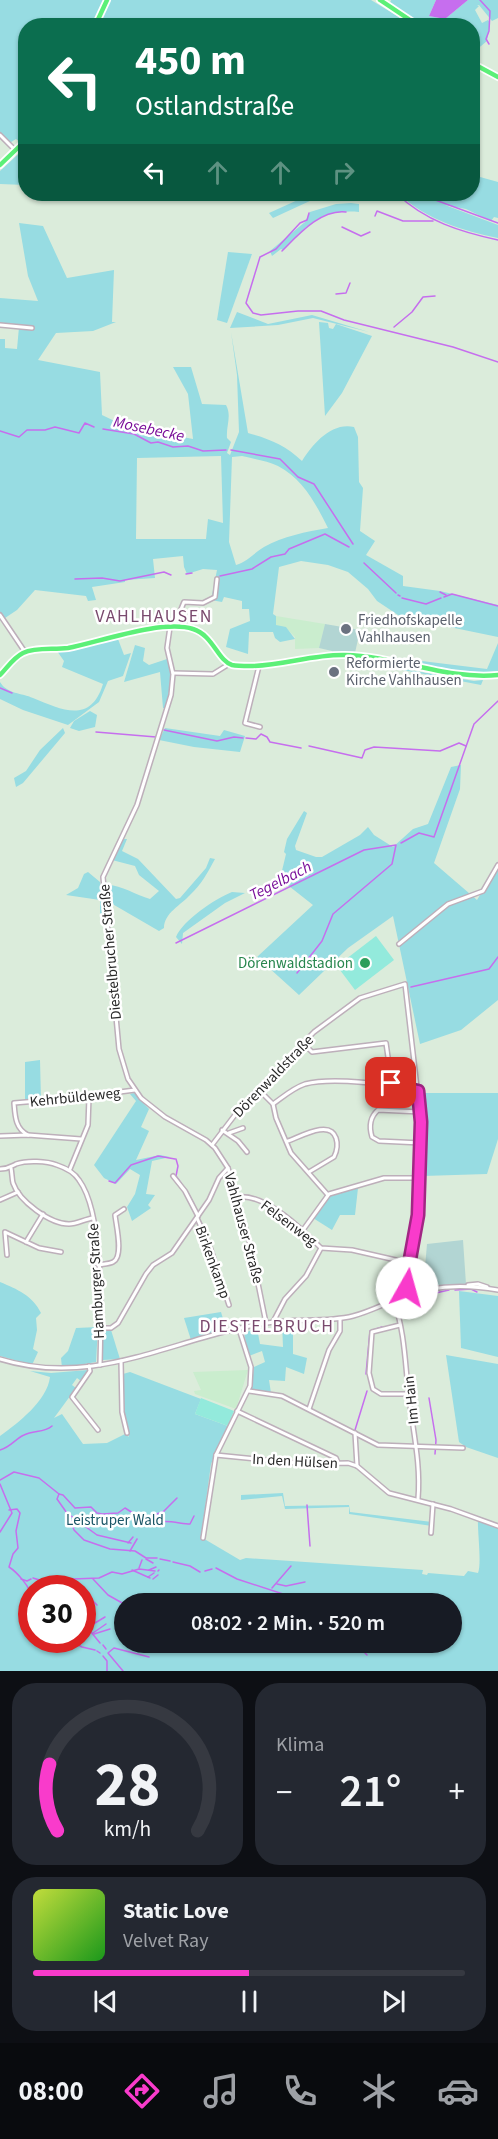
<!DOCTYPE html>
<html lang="de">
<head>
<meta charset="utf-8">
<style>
  :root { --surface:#171b24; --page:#242831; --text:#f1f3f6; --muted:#9ea1a6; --line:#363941; --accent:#f93bcb }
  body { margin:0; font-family:"Source Sans 3",sans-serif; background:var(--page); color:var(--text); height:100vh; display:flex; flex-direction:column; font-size:22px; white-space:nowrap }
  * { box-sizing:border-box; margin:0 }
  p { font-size:20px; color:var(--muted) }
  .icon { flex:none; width:33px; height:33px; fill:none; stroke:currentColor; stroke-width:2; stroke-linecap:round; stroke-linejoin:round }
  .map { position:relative; height:1671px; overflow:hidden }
  .drawer { display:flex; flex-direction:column; gap:12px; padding:12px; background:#0d0f14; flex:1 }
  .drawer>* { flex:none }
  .banner { position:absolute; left:18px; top:18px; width:462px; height:183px; border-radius:24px; box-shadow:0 2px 4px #0004; background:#0b6e4f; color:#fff; overflow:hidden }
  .speed { position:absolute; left:18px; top:1575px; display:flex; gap:12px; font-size:30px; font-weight:700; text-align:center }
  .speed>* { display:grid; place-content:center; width:78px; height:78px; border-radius:50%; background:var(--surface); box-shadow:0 2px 4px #0004; line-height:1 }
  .speed .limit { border:9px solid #d22; background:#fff; color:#111 }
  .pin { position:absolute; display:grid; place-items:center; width:51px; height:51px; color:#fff; margin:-26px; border-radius:12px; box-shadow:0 3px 9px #0006 }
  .me { position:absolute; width:66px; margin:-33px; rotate:7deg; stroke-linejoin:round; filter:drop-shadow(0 0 4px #0008) }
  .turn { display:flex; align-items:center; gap:21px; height:126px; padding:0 18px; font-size:27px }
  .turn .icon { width:78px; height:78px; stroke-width:2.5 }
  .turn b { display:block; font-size:42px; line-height:51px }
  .lanes { display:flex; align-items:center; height:57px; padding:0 18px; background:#0003; justify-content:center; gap:30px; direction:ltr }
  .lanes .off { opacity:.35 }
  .big { font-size:45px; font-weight:600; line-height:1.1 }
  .drawer .tile { flex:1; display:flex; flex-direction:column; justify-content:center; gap:9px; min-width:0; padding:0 21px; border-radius:24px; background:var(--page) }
  .drawer .dial { align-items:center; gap:0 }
  .dial svg { height:156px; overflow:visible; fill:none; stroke:var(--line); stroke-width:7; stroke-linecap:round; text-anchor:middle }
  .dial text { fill:var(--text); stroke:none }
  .song { display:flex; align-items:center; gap:18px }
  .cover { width:72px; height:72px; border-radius:9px; background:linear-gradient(135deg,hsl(70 70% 55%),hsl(120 70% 35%)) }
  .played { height:6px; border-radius:3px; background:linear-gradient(90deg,var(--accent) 50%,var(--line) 50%) }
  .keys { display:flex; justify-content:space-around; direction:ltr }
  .heat { display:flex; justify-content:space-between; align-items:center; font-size:33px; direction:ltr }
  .drawer .tiles { flex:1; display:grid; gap:12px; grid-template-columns:1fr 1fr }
  .tile:last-child { grid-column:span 2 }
  .trip { position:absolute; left:114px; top:1593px; width:348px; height:60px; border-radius:30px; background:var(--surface); box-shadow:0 2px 4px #0004; font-weight:600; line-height:60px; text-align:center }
  .dock { display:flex; height:96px; justify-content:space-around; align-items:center; background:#090b0e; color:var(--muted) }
  .dock .icon { width:42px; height:42px }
  .dock .on { color:var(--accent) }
  .dock b { font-size:27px; color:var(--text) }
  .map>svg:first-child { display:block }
  .education { fill:#caedce }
  .green { fill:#97dce2; fill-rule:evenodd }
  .cemetery { fill:#b2d5d3 }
  .pitch { fill:#93eadc }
  .water { fill:#c66eee }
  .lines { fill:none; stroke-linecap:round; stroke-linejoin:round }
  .stream { stroke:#c66eee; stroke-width:1.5 }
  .minor-casing { stroke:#bdafba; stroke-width:6 }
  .major-casing { stroke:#fff; stroke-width:8 }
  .minor { stroke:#fff; stroke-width:3 }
  .major { stroke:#5cf078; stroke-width:4.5 }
  .route-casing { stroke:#a22684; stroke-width:15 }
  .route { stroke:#f93bcb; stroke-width:10 }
  .worship-dot { fill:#6b7280; stroke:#fff; stroke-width:2 }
  .leisure-dot { fill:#2e9e5b; stroke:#fff; stroke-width:2 }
  .labels { text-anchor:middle; stroke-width:5; stroke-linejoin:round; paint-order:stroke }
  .worship-label { font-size:15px; fill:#5b616d; stroke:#fff; text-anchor:start }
  .street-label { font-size:15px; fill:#292929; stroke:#fff }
  .leisure-label { font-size:15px; fill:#27864d; stroke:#fff; text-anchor:end }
  .park-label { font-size:15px; fill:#1a5566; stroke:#fff }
  .water-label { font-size:16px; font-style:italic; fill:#790e99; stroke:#fff }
  .quarter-label { font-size:18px; letter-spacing:1.5px; fill:#7a4a6e; stroke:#fff }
</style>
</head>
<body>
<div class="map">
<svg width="498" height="1671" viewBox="0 0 498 1671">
  <rect width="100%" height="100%" fill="#dbecdb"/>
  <!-- education -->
  <g class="education">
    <path d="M276 616 325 624 319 648 295 649V637L287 629 275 625Z"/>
    <path d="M248 1370 236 1409 195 1394 194 1391 201 1390 193 1372Z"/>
  </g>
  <!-- green -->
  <g class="green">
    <path d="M0 0H371L412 25 26 26 25 146 16 139 8 144 0 136Z"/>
    <path d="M391 0H436L429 16 445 19 468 0H498V18L492 21 479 5H477L479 6 475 10 482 23 488 20 490 23 487 41 475 51 479 56 475 60 473 59 472 26 424 25 390 3Z"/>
    <path d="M25 148V185L0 184V171Z"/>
    <path d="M473 175 498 182V218L494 217 491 221 466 209 445 205 498 225V238C461 230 427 220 399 194H472Z"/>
    <path d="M311 194H325L273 218 269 213Z"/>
    <path d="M351 203 359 204V212C321 209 308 224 283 250L281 249 272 256 270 251 305 222 310 212 336 204Z"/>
    <path d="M19 223 43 226 67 278 114 270 112 322H116L93 331 56 333 38 360 100 372 102 415 125 426 193 439 188 394 173 367H191L202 404 226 405C232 416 226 426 227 438L231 442 227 453 230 455 239 432 237 375 231 332 248 433C270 439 285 445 302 461 313 444 331 422 354 427L358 437 359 482 363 488 360 531 375 541 366 555 403 576V586L440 591 498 605V637L401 617 377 601 368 589 348 572 328 565 301 561 279 567 273 614 276 616V625L286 627 295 639 280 642 275 638 273 632H249L248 654 226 647 230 629 250 621 249 609H242V601L224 597 222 602 211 600 217 570 203 569 187 574 184 567 183 556 153 559 155 578 125 580V582L92 587 96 600 88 601 86 596 35 590 17 610 5 618 0 612V339H5V348L17 349 19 327 0 324V298L38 301 28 276ZM221 456 223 523 208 519 206 539H136L137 458ZM242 456C254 459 268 461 278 466 303 479 316 504 328 528 306 532 283 536 264 547 254 553 248 561 236 565L229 542 232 457Z"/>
    <path d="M228 252 252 254 227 323 217 320Z"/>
    <path d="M237 312 268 324 312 315 369 332 313 318 278 325 230 328Z"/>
    <path d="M319 322 328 323 329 328 333 329 336 324 372 336 342 393 325 416Z"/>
    <path d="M118 639 124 655 131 653 123 676 108 681 99 702 68 725 23 710 0 699V682C7 694 22 693 33 698 62 710 91 724 103 684L62 667 64 661 57 651Z"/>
    <path d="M498 643V671C466 676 414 662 381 656L487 669Z"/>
    <path d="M135 645 145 648 143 661 149 665 167 659 172 675 166 708H163L160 672 124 682Z"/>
    <path d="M356 661 474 681 483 680 481 685Z"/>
    <path d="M90 711 97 715 95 727 79 731 70 728 74 721Z"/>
    <path d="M63 728 65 733 23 783 16 787 14 778 26 771 40 750Z"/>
    <path d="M165 728 220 736 224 730 245 736 240 752 194 747 159 740Z"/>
    <path d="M461 765 460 789 434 863 477 900 498 865V1000L461 1030 420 1044 393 916 348 948 299 995 257 957 313 905 280 879 286 854 284 852 287 839 304 811 307 813 295 846 296 850 316 857H322L360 835 368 827 374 835 393 847 413 829 428 824 451 767Z"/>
    <path d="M122 839H127L122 851 138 859 176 899 180 898 206 868 210 858 215 859C208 872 201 885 190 895 181 905 164 913 164 928L159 931 109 902 107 885C119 884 136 895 150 899L159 891 139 875 135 866 112 860Z"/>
    <path d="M88 872 100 882 104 911 100 916V900L66 895 78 888 84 874Z"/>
    <path d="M232 892 245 893 225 903 183 933 182 944 176 937C183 920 215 899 232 892Z"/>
    <path d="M40 1060 41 1101H25V1062Z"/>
    <path d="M134 1093 149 1109 141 1127 149 1131 136 1160 160 1155 170 1157 152 1161 146 1194 155 1195 148 1205 151 1208 132 1221 127 1207 135 1194 140 1175 130 1169 116 1184 104 1178 94 1165 136 1101 130 1094Z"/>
    <path d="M420 1093H498V1139L487 1174 423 1176Z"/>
    <path d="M358 1188 355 1215H340L332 1230 313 1218 323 1207 328 1197Z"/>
    <path d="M0 1282C17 1289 33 1296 41 1313L36 1318 37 1330 33 1349 38 1352 32 1365 0 1356Z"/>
    <path d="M459 1291 498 1296V1357L461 1348Z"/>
    <path d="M221 1312 226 1329 191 1340 184 1318Z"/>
    <path d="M282 1323H293V1354L307 1358 304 1374 286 1367 285 1381 269 1380 271 1393 253 1391 251 1388 254 1367 265 1362 262 1351 249 1356 244 1333 257 1328 260 1344 283 1347Z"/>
    <path d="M98 1327 96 1362 62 1368 61 1358 68 1351 76 1328Z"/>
    <path d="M111 1330 120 1359 103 1360 102 1334 104 1331Z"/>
    <path d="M446 1355 498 1364V1458L466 1447 459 1442Z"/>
    <path d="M88 1370 81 1381 77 1378 72 1385 76 1388 54 1418 62 1414 83 1444 107 1443 125 1434 129 1437 123 1412V1374L130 1372 201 1399 195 1414 228 1426 211 1464 201 1537 240 1560 246 1558 423 1570 422 1574 427 1575 428 1573 464 1576 468 1571 478 1573C482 1563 477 1530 478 1516L498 1524V1671H0V1436C18 1423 47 1401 50 1377L30 1371 51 1373ZM32 1588H82V1640H32ZM124 1604H452V1642H124Z"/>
    <path d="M283 1493 285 1506 349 1505 350 1512 432 1522V1526L349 1514V1507L285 1509 282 1496 241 1500V1495Z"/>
  </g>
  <!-- cemetery -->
  <g class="cemetery">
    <path d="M325 624 360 630 355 653H332V651L319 648Z"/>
    <path d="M463 1240 466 1284 415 1290 409 1288 411 1268 425 1267 427 1244Z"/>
  </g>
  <!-- pitch -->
  <g class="pitch">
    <path d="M376 936 394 960 355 990 337 966Z"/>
    <path d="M201 1398 234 1411 228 1426 195 1414Z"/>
  </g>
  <!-- water -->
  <path class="water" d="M436 0H468L445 19 429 16Z"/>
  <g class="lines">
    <!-- stream -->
    <g class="stream">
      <path d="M480 0 490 11 489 31 486 39 489 44"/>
      <path d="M397 194C425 221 461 232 498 240"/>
      <path d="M419 194 498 223"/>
      <path d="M319 195 322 194"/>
      <path d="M309 213 307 220 300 223 276 249 260 257 246 303 253 313 261 315 298 311H321L344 320 453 347 498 362"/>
      <path d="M375 216 377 211 403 221H433"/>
      <path d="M342 227 361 236 370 232"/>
      <path d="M282 251C299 234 321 209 346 212"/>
      <path d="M336 294 346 293 350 283"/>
      <path d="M394 327 412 312 423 297 435 296"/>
      <path d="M103 429 134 434 151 443 158 442 173 447 188 446 203 451 226 450"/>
      <path d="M0 431 19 437 27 430H45L55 427 79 433 85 423 94 427"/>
      <path d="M231 450 280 459 298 477 314 484 353 544"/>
      <path d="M364 563 396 593"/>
      <path d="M186 574 192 573"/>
      <path d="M220 576 252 569 271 557 285 554 289 549 325 534 349 547"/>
      <path d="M75 579 102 578 120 581 164 572 171 575"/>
      <path d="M440 592 446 595"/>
      <path d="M398 595 400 596"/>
      <path d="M444 597 452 594 498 606"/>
      <path d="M402 598 426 604 441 598"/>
      <path d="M0 688 12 693"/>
      <path d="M164 730 217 741 234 737 243 738"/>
      <path d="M96 732 156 737 158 732"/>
      <path d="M246 738 256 739 261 734 267 737 270 742 301 748"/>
      <path d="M309 746 362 758 365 750 374 747 440 751 459 743 466 746"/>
      <path d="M401 843 419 833 434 837 474 724 498 701"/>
      <path d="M176 943 364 850 396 845 392 864 333 914 322 941 297 973"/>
      <path d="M411 987 489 969 498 957"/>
      <path d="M176 1159 178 1166 176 1176 181 1183"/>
      <path d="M109 1181 115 1183 131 1165 158 1156 175 1159"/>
      <path d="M188 1193 194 1204"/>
      <path d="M455 1290 471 1289 477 1292"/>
      <path d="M401 1311 400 1306 409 1299 449 1290"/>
      <path d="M366 1374 370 1331 382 1327"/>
      <path d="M429 1398 436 1440 435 1454"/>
      <path d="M355 1430 367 1391"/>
      <path d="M0 1450C11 1447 15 1439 24 1435 34 1430 44 1433 52 1426"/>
      <path d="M0 1480 14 1472 39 1478 59 1494 57 1499 69 1516 74 1530 84 1540 110 1549 135 1551 146 1558H157"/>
      <path d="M0 1484 12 1513 0 1532"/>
      <path d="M59 1494 63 1495 75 1508 91 1507 97 1513 102 1514 118 1513 125 1508 136 1515 140 1514 147 1517 163 1512 177 1498"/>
      <path d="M307 1505 310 1546"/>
      <path d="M9 1510 17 1509 20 1513 16 1531 18 1548 13 1554 9 1567C17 1572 30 1587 32 1597"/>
      <path d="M71 1516 97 1535 131 1543"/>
      <path d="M136 1516 140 1522 153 1525C162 1518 180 1524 190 1524L194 1516"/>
      <path d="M128 1543 133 1537"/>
      <path d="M130 1551 137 1539"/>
      <path d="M146 1559 153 1563"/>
      <path d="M160 1559 170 1561"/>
      <path d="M173 1562 190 1566 200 1572"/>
      <path d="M139 1568 142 1560"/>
      <path d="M216 1568 237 1579 283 1594 297 1604"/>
      <path d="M132 1570 150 1578"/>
      <path d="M149 1570 156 1567"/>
      <path d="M158 1571 159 1570"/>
      <path d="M205 1571 212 1569"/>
      <path d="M148 1577 154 1573"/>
      <path d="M33 1578 49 1583 57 1580 68 1581 73 1579 99 1578 112 1572 122 1574 139 1569 155 1571"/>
      <path d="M21 1579 27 1581 31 1579"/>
      <path d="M93 1579 108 1595 124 1604"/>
      <path d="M153 1579 158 1575"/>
      <path d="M69 1582 75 1583 81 1588"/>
      <path d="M277 1584 286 1586 305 1582"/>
      <path d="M272 1588 291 1566"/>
      <path d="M82 1590 97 1605"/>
      <path d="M82 1621 100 1643"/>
      <path d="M90 1626 105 1617"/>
      <path d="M93 1633 106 1624"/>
      <path d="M94 1634 110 1629"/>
      <path d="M69 1640 82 1647 95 1650"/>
      <path d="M354 1642 356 1644"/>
      <path d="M103 1645 106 1649"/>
      <path d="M359 1647 367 1655"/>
      <path d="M97 1651 100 1653"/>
      <path d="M372 1652H382"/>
      <path d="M103 1656 107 1661V1671"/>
      <path d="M123 1671 108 1653 114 1648 149 1657"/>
    </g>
    <!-- minor casing -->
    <g class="minor-casing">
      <g id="minor">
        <path d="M0 135 15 150"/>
        <path d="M0 325 32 328"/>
        <path d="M0 615 25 652"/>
        <path d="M174 626 184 602 203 603 215 597 217 579"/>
        <path d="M170 627 167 648 173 674 171 695 137 805 103 877 119 1049 128 1079 141 1098 165 1117 206 1140 215 1148 228 1168 250 1244 266 1323"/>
        <path d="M259 666 245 723 260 727"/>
        <path d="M173 673 213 674 229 664"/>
        <path d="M399 944 448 904 483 891 498 865"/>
        <path d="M303 1043 312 1052 386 1043 392 1085"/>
        <path d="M258 1089 273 1104C283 1097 293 1088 305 1084 332 1077 391 1084 418 1091"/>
        <path d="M273 1104 276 1118 291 1153 328 1195"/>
        <path d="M222 1130 238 1141 247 1152"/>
        <path d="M229 1133 243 1128"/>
        <path d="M28 1135C15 1129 15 1115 14 1103L73 1098 135 1090"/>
        <path d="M0 1136 28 1135 81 1139"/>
        <path d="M288 1141C300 1137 330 1119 336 1138 338 1144 337 1151 334 1157L309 1172"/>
        <path d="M421 1143 379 1141 372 1137C369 1127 370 1117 378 1110L421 1112"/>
        <path d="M212 1145 241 1107 314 1032 360 998 405 984 421 1122 418 1215 406 1281 410 1295"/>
        <path d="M11 1168C12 1173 12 1179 13 1183 19 1201 50 1224 69 1224 77 1224 85 1219 93 1218"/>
        <path d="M0 1169C8 1169 10 1167 16 1164 27 1160 47 1161 57 1165 66 1168 74 1172 79 1180 105 1215 101 1321 100 1365"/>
        <path d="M70 1169 88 1125 89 1097"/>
        <path d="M173 1176 185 1191 198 1216"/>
        <path d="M238 1197C265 1193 303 1230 321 1248L352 1250 409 1263"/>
        <path d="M0 1200 18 1192"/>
        <path d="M197 1218 210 1247 229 1305"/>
        <path d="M303 1230 329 1194 384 1178H419"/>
        <path d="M26 1242 43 1214"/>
        <path d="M7 1255 5 1232 39 1248 61 1252"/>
        <path d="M98 1265C103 1264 109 1264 113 1262 124 1257 116 1225 115 1215L124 1209"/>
        <path d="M468 1285 478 1284 487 1287"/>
        <path d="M394 1301C405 1333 405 1364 409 1397 413 1432 421 1464 418 1499"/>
        <path d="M273 1322 285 1299 306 1276 321 1248"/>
        <path d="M400 1325 372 1332 369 1373 373 1389 381 1394H409"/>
        <path d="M101 1328H111L118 1323 146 1274 153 1265 172 1253 209 1200 219 1178 228 1168"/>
        <path d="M0 1359C97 1389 174 1337 267 1323 295 1318 325 1323 353 1316 369 1312 384 1304 400 1298 431 1285 465 1284 498 1290"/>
        <path d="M121 1361 122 1412 127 1433"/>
        <path d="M89 1366 90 1371 72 1397 98 1430"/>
        <path d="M249 1391 282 1396 378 1445 463 1448"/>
        <path d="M309 1409 329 1350 340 1331V1319"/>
        <path d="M237 1411 336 1458 338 1463"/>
        <path d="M355 1433 357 1466"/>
        <path d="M216 1455 306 1464 348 1463 357 1466 389 1493 451 1509 498 1526"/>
        <path d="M431 1533 433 1504"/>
        <path d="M203 1538 216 1455 250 1386 251 1367 239 1329"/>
      </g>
    </g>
    <!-- major casing -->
    <g class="major-casing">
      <g id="major">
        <path d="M380 0 419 26"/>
        <path d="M95 26 107 0"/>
        <path d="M472 63 498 77"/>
        <path d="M0 165 26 140"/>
        <path d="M0 675C7 668 13 658 23 653 36 647 53 650 68 648 99 642 163 619 193 629 213 635 218 661 232 665 237 666 244 666 250 666 282 666 313 654 345 655 396 656 446 680 498 675"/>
      </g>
    </g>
    <!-- minor -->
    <use href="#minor" class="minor"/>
    <!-- major -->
    <use href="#major" class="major"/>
  </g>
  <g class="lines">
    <!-- route casing -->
    <g class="route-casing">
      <path id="route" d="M391 1083 392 1085 418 1091 421 1122 418 1215 406 1281 407 1288"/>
    </g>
    <!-- route -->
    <use href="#route" class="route"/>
  </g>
  <!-- markers -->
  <g class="worship-dot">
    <circle cx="346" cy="629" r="6"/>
    <circle cx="334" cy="672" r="6"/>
  </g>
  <circle class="leisure-dot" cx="365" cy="963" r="6"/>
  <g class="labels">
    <!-- worship labels -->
    <g class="worship-label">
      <text x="358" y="625">Friedhofskapelle<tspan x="358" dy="17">Vahlhausen</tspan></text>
      <text x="346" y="668">Reformierte<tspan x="346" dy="17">Kirche Vahlhausen</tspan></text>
    </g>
    <!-- street labels -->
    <g class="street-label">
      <text transform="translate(110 952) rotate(-95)" y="5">Diestelbrucher Straße</text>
      <text transform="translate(273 1076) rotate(-46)" y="5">Dörenwaldstraße</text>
      <text transform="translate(75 1097) rotate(-6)" y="5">Kehrbüldeweg</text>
      <text transform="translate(289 1223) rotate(37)" y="5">Felsenweg</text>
      <text transform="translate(244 1228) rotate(75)" y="5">Vahlhauser Straße</text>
      <text transform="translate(213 1262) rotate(70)" y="5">Birkenkamp</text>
      <text transform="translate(96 1281) rotate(-93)" y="5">Hamburger Straße</text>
      <text transform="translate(411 1400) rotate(-96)" y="5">Im Hain</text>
      <text transform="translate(295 1461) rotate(3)" y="5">In den Hülsen</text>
    </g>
    <!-- leisure labels -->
    <g class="leisure-label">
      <text x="353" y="968">Dörenwaldstadion</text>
    </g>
    <!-- park labels -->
    <g class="park-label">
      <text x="115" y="1525">Leistruper Wald</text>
    </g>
    <!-- water labels -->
    <g class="water-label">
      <text transform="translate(149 428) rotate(12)" y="6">Mosebecke</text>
      <text transform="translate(280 880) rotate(-27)" y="6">Tegelbach</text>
    </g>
    <!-- quarter labels -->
    <g class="quarter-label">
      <text x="154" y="622">VAHLHAUSEN</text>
      <text x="267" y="1332">DIESTELBRUCH</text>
    </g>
  </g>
</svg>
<div class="speed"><div class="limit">30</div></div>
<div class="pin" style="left:391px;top:1083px;background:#d93025"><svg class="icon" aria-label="arrive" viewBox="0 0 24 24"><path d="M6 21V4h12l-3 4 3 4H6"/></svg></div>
<svg class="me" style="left:407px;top:1288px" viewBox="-20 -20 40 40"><circle r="19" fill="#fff"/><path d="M0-13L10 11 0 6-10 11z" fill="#f93bcb"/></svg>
<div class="trip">08:02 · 2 Min. · 520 m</div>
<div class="banner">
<div class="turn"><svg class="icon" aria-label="left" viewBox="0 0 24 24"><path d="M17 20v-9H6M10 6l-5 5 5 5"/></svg><div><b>450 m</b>Ostlandstraße</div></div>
<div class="lanes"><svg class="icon" aria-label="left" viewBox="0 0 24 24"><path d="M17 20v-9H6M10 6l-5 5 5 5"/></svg><svg class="icon off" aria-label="ahead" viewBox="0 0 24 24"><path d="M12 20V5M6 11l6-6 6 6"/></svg><svg class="icon off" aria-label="ahead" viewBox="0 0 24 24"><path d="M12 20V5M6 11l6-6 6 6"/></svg><svg class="icon off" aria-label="right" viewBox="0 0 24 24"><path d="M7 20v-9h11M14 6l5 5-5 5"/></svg></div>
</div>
</div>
<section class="drawer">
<div class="tiles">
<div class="tile dial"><svg viewBox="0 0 100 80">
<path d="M14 69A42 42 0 1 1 86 69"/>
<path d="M14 69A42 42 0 0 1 10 35" stroke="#f93bcb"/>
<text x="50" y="56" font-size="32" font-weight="700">28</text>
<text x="50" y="72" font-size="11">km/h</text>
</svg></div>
<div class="tile"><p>Klima</p>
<div class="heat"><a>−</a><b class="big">21°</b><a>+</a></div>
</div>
<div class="tile">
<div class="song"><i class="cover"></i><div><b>Static Love</b><p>Velvet Ray</p></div></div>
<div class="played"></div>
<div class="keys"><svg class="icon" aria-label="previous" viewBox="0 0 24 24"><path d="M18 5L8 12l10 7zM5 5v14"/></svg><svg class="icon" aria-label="pause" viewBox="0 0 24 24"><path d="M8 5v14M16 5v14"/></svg><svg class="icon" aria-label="next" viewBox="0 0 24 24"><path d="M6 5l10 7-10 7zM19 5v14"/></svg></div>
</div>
</div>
</section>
<nav class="dock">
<b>08:00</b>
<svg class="icon on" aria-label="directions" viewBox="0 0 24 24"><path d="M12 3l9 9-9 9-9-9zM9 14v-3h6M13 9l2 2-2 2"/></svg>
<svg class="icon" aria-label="music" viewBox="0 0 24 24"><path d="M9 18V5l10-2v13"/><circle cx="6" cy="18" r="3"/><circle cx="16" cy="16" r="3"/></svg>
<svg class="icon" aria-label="phone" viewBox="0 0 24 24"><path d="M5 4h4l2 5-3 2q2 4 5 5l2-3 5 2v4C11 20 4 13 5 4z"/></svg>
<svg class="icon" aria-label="climate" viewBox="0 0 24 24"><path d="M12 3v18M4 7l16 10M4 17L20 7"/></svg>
<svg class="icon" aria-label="car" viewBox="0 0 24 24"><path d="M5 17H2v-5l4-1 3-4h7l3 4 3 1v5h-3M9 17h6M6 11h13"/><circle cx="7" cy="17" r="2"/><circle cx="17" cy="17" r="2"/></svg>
</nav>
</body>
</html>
